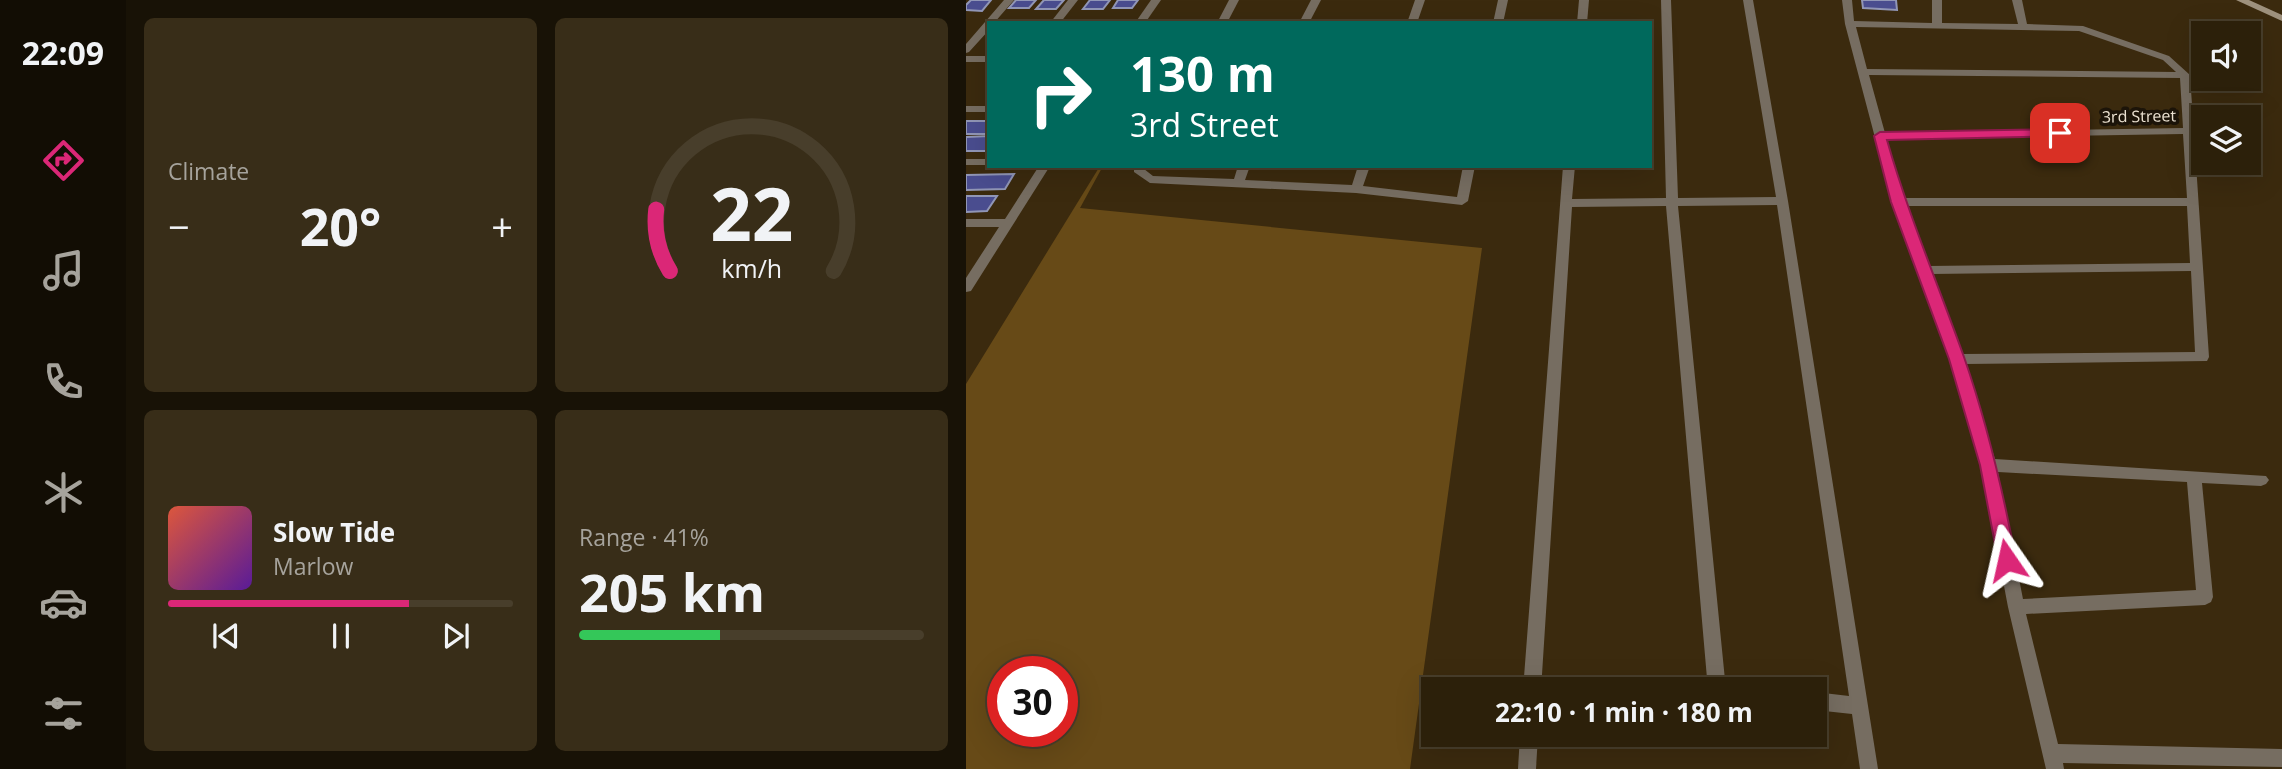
<!DOCTYPE html>
<html lang="en">
<head>
<meta charset="utf-8">
<style>
  :root { --surface:#2c200a; --page:#382d18; --text:#f1f3f6; --muted:#a6a39c; --line:#483e2b; --accent:#db2777 }
  body { margin:0; font-family:"Open Sans",sans-serif; background:var(--page); color:var(--text); height:100vh; display:flex; flex-direction:column; font-size:26px; white-space:nowrap }
  * { box-sizing:border-box; margin:0 }
  p { font-size:23px; color:var(--muted) }
  .icon { flex:none; width:38px; height:38px; fill:none; stroke:currentColor; stroke-width:2; stroke-linecap:round; stroke-linejoin:round }
  .map { position:relative; flex:1; overflow:hidden }
  .sheet { display:flex; flex-direction:column; gap:18px; padding:18px; background:#181206; width:840px }
  .sheet>* { flex:none }
  .banner { position:absolute; left:21px; top:21px; width:665px; height:147px; border-radius:0px; box-shadow:0 7px 28px #0002,0 0 0 2px var(--line); background:#00695c; color:#fff; overflow:hidden }
  .tools { position:absolute; left:1225px; top:21px; display:grid; gap:14px }
  .tools a { display:grid; place-items:center; width:70px; height:70px; border-radius:0px; background:var(--surface); box-shadow:0 7px 28px #0002,0 0 0 2px var(--line); font-size:35px }
  .speed { position:absolute; left:21px; top:656px; display:flex; gap:14px; font-size:35px; font-weight:700; text-align:center }
  .speed>* { display:grid; place-content:center; width:91px; height:91px; border-radius:50%; background:var(--surface); box-shadow:0 7px 28px #0002,0 0 0 2px var(--line); line-height:1 }
  .speed .limit { border:10px solid #d22; background:#fff; color:#111 }
  .pin { position:absolute; display:grid; place-items:center; width:60px; height:60px; color:#fff; margin:-30px; border-radius:14px; box-shadow:0 4px 10px #0006 }
  .me { position:absolute; width:77px; margin:-38px; rotate:349deg; stroke-linejoin:round; filter:drop-shadow(0 0 5px #0008) }
  .turn { display:flex; align-items:center; gap:24px; height:147px; padding:0 28px; font-size:32px }
  .turn .icon { width:91px; height:91px; stroke-width:2.5 }
  .turn b { display:block; font-size:49px; line-height:60px }
  .big { font-size:52px; font-weight:700; line-height:1.1 }
  .sheet .tile { flex:1; display:flex; flex-direction:column; justify-content:center; gap:10px; min-width:0; padding:0 24px; border-radius:10px; background:var(--page) }
  .sheet .dial { align-items:center; gap:0 }
  .dial svg { height:182px; overflow:visible; fill:none; stroke:var(--line); stroke-width:7; stroke-linecap:round; text-anchor:middle }
  .dial text { fill:var(--text); stroke:none }
  .song { display:flex; align-items:center; gap:21px }
  .cover { width:84px; height:84px; border-radius:10px; background:linear-gradient(135deg,hsl(10 70% 55%),hsl(270 70% 35%)) }
  .played { height:7px; border-radius:4px; background:linear-gradient(90deg,var(--accent) 70%,var(--line) 70%) }
  .keys { display:flex; justify-content:space-around; direction:ltr }
  .heat { display:flex; justify-content:space-between; align-items:center; font-size:38px; direction:ltr }
  .charge { height:10px; border-radius:5px; background:linear-gradient(90deg,#34c759 41%,var(--line) 0) }
  .sheet .tiles { flex:1; display:grid; gap:18px; grid-template-columns:repeat(2,1fr) }
  .trip { position:absolute; left:455px; top:677px; width:406px; height:70px; border-radius:0px; background:var(--surface); box-shadow:0 7px 28px #0002,0 0 0 2px var(--line); font-weight:700; line-height:70px; text-align:center }
  main { display:flex; flex:1; min-height:0 }
  .menu { display:flex; flex-direction:column; width:126px; justify-content:space-around; align-items:center; background:#120d04; color:var(--muted) }
  .menu .icon { width:49px; height:49px }
  .menu .current { color:var(--accent) }
  .menu b { font-size:32px; color:var(--text) }
  .map>svg:first-child { display:block }
  .green { fill:#674a17; fill-rule:evenodd }
  .building { fill:#4a4d8f; stroke:#9196b6; stroke-width:2 }
  .lines { fill:none; stroke-linecap:round; stroke-linejoin:round }
  .minor { fill:#766d61; fill-rule:evenodd }
  .secondary { fill:#9e917d; fill-rule:evenodd }
  .route { fill:#db2777; stroke:#8e194d; stroke-width:2 }
  .labels { text-anchor:middle; stroke-width:7; stroke-linejoin:round; paint-order:stroke }
  .far-street-label { font-size:16px; fill:#ece2d2; stroke:#1c1409 }
</style>
</head>
<body>
<main>
<nav class="menu">
<b>22:09</b>
<svg class="icon current" aria-label="directions" viewBox="0 0 24 24"><path d="M12 3l9 9-9 9-9-9zM9 14v-3h6M13 9l2 2-2 2"/></svg>
<svg class="icon" aria-label="music" viewBox="0 0 24 24"><path d="M9 18V5l10-2v13"/><circle cx="6" cy="18" r="3"/><circle cx="16" cy="16" r="3"/></svg>
<svg class="icon" aria-label="phone" viewBox="0 0 24 24"><path d="M5 4h4l2 5-3 2q2 4 5 5l2-3 5 2v4C11 20 4 13 5 4z"/></svg>
<svg class="icon" aria-label="climate" viewBox="0 0 24 24"><path d="M12 3v18M4 7l16 10M4 17L20 7"/></svg>
<svg class="icon" aria-label="car" viewBox="0 0 24 24"><path d="M5 17H2v-5l4-1 3-4h7l3 4 3 1v5h-3M9 17h6M6 11h13"/><circle cx="7" cy="17" r="2"/><circle cx="17" cy="17" r="2"/></svg>
<svg class="icon" aria-label="filters" viewBox="0 0 24 24"><path d="M4 7h16M4 17h16"/><circle cx="9" cy="7" r="2"/><circle cx="15" cy="17" r="2"/></svg>
</nav>
<section class="sheet">
<div class="tiles">
<div class="tile"><p>Climate</p>
<div class="heat"><a>−</a><b class="big">20°</b><a>+</a></div>
</div>
<div class="tile dial"><svg viewBox="0 0 100 80">
<path d="M14 69A42 42 0 1 1 86 69"/>
<path d="M14 69A42 42 0 0 1 8 42" stroke="#db2777"/>
<text x="50" y="56" font-size="32" font-weight="700">22</text>
<text x="50" y="72" font-size="11">km/h</text>
</svg></div>
<div class="tile">
<div class="song"><i class="cover"></i><div><b>Slow Tide</b><p>Marlow</p></div></div>
<div class="played"></div>
<div class="keys"><svg class="icon" aria-label="previous" viewBox="0 0 24 24"><path d="M18 5L8 12l10 7zM5 5v14"/></svg><svg class="icon" aria-label="pause" viewBox="0 0 24 24"><path d="M8 5v14M16 5v14"/></svg><svg class="icon" aria-label="next" viewBox="0 0 24 24"><path d="M6 5l10 7-10 7zM19 5v14"/></svg></div>
</div>
<div class="tile"><p>Range · 41%</p><b class="big">205 km</b><div class="charge"></div></div>
</div>
</section>
<div class="map">
<svg width="1316" height="769" viewBox="0 0 1316 769">
  <rect width="100%" height="100%" fill="#3b2a0e"/>
  <!-- green -->
  <path class="green" d="M134 166H137L114 208 516 248 444 769H0V384ZM37 672H96V732H37Z"/>
  <!-- building -->
  <g class="building">
    <path d="M5 0H25L16 11 0 10V5Z"/>
    <path d="M50 0H70L63 8H43Z"/>
    <path d="M78 0H98L90 9H70Z"/>
    <path d="M124 0H144L137 9H117Z"/>
    <path d="M152 0H172L166 8H147Z"/>
    <path d="M896 0H930L931 10 897 8Z"/>
    <rect x="0" y="121" width="23" height="13"/>
    <path d="M23 136V151H0V137Z"/>
    <path d="M48 174 39 189 0 190V175Z"/>
    <path d="M0 196H31L21 211 0 212Z"/>
  </g>
  <g class="lines">
    <!-- minor -->
    <g class="minor">
      <path d="M38 0H48L28 23H23V30L3 52 0 53V44Z"/>
      <path d="M102 0H112L94 23H84Z"/>
      <path d="M185 0H195L179 23H169Z"/>
      <path d="M263 0H273L261 23H251Z"/>
      <path d="M345 0H355L343 23H333Z"/>
      <path d="M449 0H459L451 23H441Z"/>
      <path d="M532 0H542L537 23H527Z"/>
      <path d="M613 0H623L621 23H611Z"/>
      <path d="M695 0H705L712 198 810 197 777 0H787L822 201 912 769H894L886 714 849 710V692L883 696 811 205 712 206 760 690H742L700 206 606 207 575 690H557L597 166H609L606 199 700 198Z"/>
      <path d="M876 0H886L888 21 966 23V0H976V23L1052 24 1046 0H1056L1061 24 1117 26 1203 56 1224 75 1243 357 1241 361 999 364 1029 459 1300 476 1303 480 1300 484 1295 486 1236 483 1247 597 1245 602 1239 605 1060 614 1092 744 1316 749V767L1097 763 1098 769H1080L1042 607 1015 465 984 359 926 202 879 24ZM890 27 1113 31 1197 60 1210 72 901 69ZM903 75 1214 78 1217 128 919 133ZM1217 134 1221 198H937L920 139ZM939 206H1221L1224 263 962 266ZM1225 271 1229 352 996 354 965 274ZM1032 472 1221 482 1230 590 1057 599Z"/>
      <rect x="0" y="56" width="23" height="6"/>
      <rect x="0" y="106" width="23" height="6"/>
      <rect x="0" y="159" width="23" height="6"/>
      <path d="M73 166H84L5 291 0 292V278L33 227H0V219H39Z"/>
      <path d="M168 166H179L178 169 187 176 268 179 272 166H284L279 180 386 185 392 166H404L397 186 491 197 497 166H509L502 201 496 205 390 193 184 183 168 172Z"/>
      <path d="M554 735H572L570 769H552Z"/>
    </g>
    <!-- secondary -->
    <path class="secondary" d="M1270 0H1283L1316 15V21Z"/>
  </g>
  <!-- route -->
  <path class="route" d="M1094 129 1098 131V136L921 140C942 214 972 284 998 357 1021 423 1037 491 1050 560L1048 565 1041 568 1035 565 1032 560 1014 465 983 359 925 202 908 136 914 132Z"/>
  <g class="labels">
    <!-- far-street labels -->
    <g class="far-street-label">
      <text transform="translate(1173 116) rotate(-1)" y="6">3rd Street</text>
    </g>
  </g>
</svg>
<div class="tools">
<a><svg class="icon" aria-label="sound" viewBox="0 0 24 24"><path d="M4 9h4l5-4v14l-5-4H4zM17 9q2 3 0 6"/></svg></a>
<a><svg class="icon" aria-label="layers" viewBox="0 0 24 24"><path d="M12 4l9 5-9 5-9-5zM3 14l9 5 9-5"/></svg></a>
</div>
<div class="speed"><div class="limit">30</div></div>
<div class="pin" style="left:1094px;top:133px;background:#d93025"><svg class="icon" aria-label="arrive" viewBox="0 0 24 24"><path d="M6 21V4h12l-3 4 3 4H6"/></svg></div>
<svg class="me" style="left:1041px;top:560px" viewBox="-20 -20 40 40"><path d="M0-17L14 15 0 8-14 15z" fill="#db2777" stroke="#fff" stroke-width="4"/></svg>
<div class="trip">22:10 · 1 min · 180 m</div>
<div class="banner">
<div class="turn"><svg class="icon" aria-label="right" viewBox="0 0 24 24"><path d="M7 20v-9h11M14 6l5 5-5 5"/></svg><div><b>130 m</b>3rd Street</div></div>
</div>
</div>
</main>
</body>
</html>
